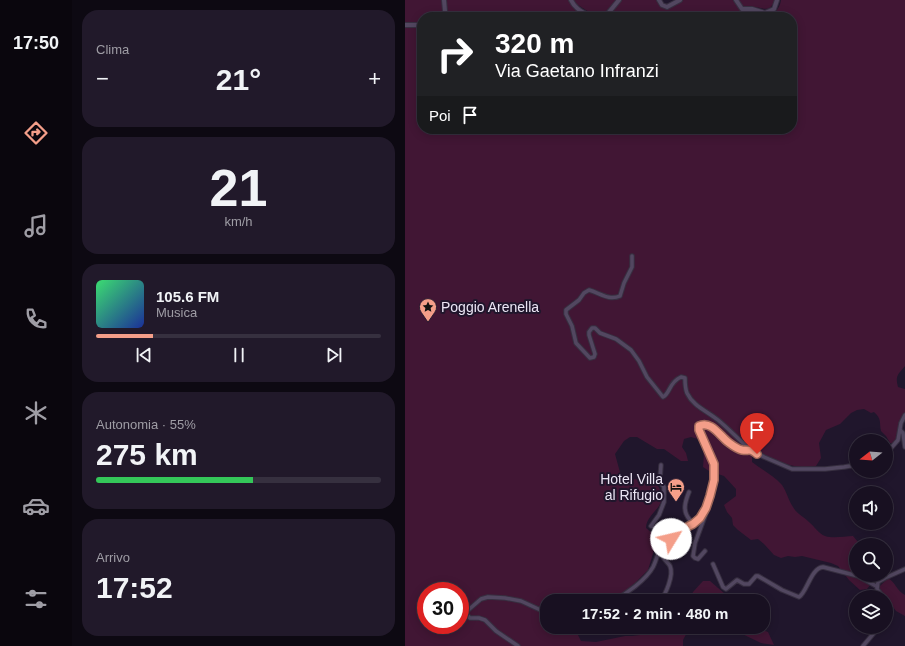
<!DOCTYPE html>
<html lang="it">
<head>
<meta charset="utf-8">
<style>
  :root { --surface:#181021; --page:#21192a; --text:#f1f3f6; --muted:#9f9da5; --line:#36303f; --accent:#f49e89 }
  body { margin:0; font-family:Arial,sans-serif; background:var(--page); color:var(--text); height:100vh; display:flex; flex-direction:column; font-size:15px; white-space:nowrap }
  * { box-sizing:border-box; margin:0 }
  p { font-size:13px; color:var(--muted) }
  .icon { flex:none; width:22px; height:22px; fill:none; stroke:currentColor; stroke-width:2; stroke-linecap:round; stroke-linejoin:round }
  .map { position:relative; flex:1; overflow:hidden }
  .sheet { display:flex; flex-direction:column; gap:10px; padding:10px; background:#0d0912; width:333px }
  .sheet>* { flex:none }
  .hud { position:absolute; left:12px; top:12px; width:380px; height:122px; border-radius:16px; box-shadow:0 2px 10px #0003,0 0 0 1px var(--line); background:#202124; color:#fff; overflow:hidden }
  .needle { width:26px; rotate:253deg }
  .buttons { position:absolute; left:444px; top:434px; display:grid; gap:8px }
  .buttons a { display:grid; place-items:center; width:44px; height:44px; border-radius:50%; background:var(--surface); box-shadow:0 2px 10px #0003,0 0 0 1px var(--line); font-size:20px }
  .speed { position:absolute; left:12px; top:582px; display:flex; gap:8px; font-size:20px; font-weight:700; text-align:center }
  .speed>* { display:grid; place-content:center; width:52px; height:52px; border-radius:50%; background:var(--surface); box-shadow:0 2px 10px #0003,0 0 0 1px var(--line); line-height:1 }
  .speed .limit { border:6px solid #d22; background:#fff; color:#111 }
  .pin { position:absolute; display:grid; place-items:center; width:34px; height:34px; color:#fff; margin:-41px -17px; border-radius:50% 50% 50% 0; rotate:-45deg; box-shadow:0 0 4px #0007 }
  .pin .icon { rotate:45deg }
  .me { position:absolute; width:44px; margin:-22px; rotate:54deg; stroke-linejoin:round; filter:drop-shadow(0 0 3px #0008) }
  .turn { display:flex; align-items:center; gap:14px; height:84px; padding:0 12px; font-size:18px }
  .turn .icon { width:52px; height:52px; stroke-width:2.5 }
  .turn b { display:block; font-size:28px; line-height:34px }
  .then { display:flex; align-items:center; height:38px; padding:0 12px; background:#0003; gap:8px; font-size:15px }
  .big { font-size:30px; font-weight:700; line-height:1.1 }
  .sheet .card { flex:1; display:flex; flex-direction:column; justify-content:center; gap:6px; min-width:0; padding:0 14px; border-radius:16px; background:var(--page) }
  .sheet .dial { align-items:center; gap:0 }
  .dial b { font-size:52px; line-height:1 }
  .song { display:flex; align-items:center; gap:12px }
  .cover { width:48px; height:48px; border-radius:6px; background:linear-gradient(135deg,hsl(140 70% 55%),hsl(230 70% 35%)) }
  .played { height:4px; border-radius:2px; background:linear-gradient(90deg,var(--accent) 20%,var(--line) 20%) }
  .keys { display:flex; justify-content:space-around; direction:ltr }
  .heat { display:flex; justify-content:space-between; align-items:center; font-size:22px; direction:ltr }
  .charge { height:6px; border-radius:3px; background:linear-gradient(90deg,#34c759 55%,var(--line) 0) }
  .trip { position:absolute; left:135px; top:594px; width:230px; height:40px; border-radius:16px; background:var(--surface); box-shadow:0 2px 10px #0003,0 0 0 1px var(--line); font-weight:700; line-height:40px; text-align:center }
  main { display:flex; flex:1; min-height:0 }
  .tab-bar { display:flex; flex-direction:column; width:72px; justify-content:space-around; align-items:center; background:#0a060d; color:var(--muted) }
  .tab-bar .icon { width:28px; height:28px }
  .tab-bar .on { color:var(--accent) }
  .tab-bar b { font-size:18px; color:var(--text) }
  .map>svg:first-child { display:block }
  .green { fill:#411634; fill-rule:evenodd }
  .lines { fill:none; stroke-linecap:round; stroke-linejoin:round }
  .minor-casing { stroke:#372f40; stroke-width:5.5 }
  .tertiary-casing { stroke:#372f40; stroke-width:6 }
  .minor { stroke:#524760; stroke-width:3.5 }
  .tertiary { stroke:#524760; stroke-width:4 }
  .route-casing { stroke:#9f6759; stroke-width:10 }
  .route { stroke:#f49e89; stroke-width:7 }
  .labels { text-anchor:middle; stroke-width:4; stroke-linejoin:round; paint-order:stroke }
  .poi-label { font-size:14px; fill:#ebe5f4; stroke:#20162c; text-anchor:start }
</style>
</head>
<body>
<main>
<nav class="tab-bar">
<b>17:50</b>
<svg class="icon on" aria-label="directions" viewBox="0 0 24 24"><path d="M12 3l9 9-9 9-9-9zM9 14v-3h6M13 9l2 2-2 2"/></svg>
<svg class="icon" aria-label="music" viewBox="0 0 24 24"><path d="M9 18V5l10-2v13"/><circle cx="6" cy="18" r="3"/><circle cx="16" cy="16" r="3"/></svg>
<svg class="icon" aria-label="phone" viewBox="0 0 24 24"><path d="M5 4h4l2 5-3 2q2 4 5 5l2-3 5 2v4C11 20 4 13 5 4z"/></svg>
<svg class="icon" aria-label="climate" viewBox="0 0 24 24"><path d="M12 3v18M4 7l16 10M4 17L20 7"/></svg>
<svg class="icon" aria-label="car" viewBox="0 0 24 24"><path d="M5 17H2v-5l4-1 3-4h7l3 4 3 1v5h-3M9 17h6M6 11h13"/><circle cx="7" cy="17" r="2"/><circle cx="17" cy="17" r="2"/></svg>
<svg class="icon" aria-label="filters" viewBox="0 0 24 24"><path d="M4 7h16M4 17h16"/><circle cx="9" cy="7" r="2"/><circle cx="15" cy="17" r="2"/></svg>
</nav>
<section class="sheet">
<div class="card"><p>Clima</p>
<div class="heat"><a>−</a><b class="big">21°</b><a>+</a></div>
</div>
<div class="card dial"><b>21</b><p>km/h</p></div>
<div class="card">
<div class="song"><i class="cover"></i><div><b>105.6 FM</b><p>Musica</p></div></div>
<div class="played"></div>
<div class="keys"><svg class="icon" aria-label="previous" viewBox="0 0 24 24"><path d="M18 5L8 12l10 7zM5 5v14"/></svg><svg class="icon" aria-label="pause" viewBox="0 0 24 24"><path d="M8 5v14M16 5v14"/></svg><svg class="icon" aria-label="next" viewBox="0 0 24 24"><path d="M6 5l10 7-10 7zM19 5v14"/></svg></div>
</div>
<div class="card"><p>Autonomia · 55%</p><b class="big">275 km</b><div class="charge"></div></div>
<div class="card"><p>Arrivo</p><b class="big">17:52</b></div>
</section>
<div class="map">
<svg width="500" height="646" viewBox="0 0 500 646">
  <rect width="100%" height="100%" fill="#20162c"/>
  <!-- green -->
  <g class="green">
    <path d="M0 0H37L40 11 36 17H17V24L0 23Z"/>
    <path d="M40 0H165L183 17H38Z"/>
    <path d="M168 0H212L195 17 190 16 170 3Z"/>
    <path d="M216 0H253L258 7 278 0H329L337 11 363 16C370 14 375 8 376 0H500V366C493 375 490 375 493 387L500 389V413L495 422 491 440 489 443H485L481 436 476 431C474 422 477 419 469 412L466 413 459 409 452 410 446 413 435 424 421 430 414 443 416 458 411 466C404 467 397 468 389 466 374 463 362 455 347 455V462C356 469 369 476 377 485 382 492 383 500 388 507 392 514 398 516 404 522 409 526 414 534 420 536 429 539 440 536 448 536L453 542 459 545H451V575H481L476 578 471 577 462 589 455 590 444 580 433 566 426 563 397 556 390 557 383 556 376 558 369 555 359 544 353 539 346 540 333 530 328 525 327 518 322 512 319 505 331 496V489L319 476 304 471 298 467C299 456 300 448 293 439L286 437 279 439 277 447 281 453 283 461H276L259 449H252L232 437H225L219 441 210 454 216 476C226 481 236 478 246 481 251 483 253 485 255 490 263 507 241 513 241 528L247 533V540L250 547 243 570 230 583 216 594 202 601H142V627H169L176 641 191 642 220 636H227L235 635 240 630 247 627H285L278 640V646H0V26H17V129H387V17H203ZM21 591H55V625H21Z"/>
    <path d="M332 0H370C365 13 359 8 349 7 345 7 339 8 336 6 334 4 333 2 332 0Z"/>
    <path d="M483 578C490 582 492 591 500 595V616L491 611 475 589V586Z"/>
    <path d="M298 581H305L328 601H284L288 592Z"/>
    <path d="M317 627H350L363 632 369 645 356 643 329 630Z"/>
  </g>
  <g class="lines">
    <!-- minor casing -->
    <g class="minor-casing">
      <g id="minor">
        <path d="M227 256V267L219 283 215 296C204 301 195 293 184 290L179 293 174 300 161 310V314L167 326 171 343 185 358 189 357 190 354 184 335V332L187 328H190L195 333 211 339 226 350 234 361 242 377 258 397C265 394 264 382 276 377L280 378C280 383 280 388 282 393 288 406 302 411 313 420 324 429 334 440 345 449"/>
        <path d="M495 430 498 433 500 447"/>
        <path d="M481 454 493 440 496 423 500 415"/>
        <path d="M256 465 255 479V482L259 487V502L254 515 246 526 260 530 263 536"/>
        <path d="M283 527 285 520C277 511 280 502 284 492"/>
        <path d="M300 551 293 559 290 558 288 556 290 543 303 508"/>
        <path d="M308 564 318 587 321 589 332 580 339 584H344L351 576H353L377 590 394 597C402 592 406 568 418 567L453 576 471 586"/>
        <path d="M478 597 472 589 473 582 480 578 500 569"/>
        <path d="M481 600 485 611 481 620"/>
        <path d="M208 601C221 594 241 580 248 567 253 557 254 546 261 536L271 534 288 524 298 513 304 501 309 480V464L293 428 296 424 307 427 321 441 335 450 345 449 359 457 387 469H420L439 467 451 465"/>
        <path d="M255 601C261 594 269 575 265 566 263 562 256 558 257 553 257 543 267 541 271 534"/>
        <path d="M113 646 91 631 80 620 74 618H65L62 615 61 612 76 599 83 597 100 598 116 601 142 613"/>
        <path d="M458 646 474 627"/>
      </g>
    </g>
    <!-- tertiary casing -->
    <g class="tertiary-casing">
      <g id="tertiary">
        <path d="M166 0C170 9 178 12 186 17"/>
        <path d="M254 0 257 5 262 7 275 0"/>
        <path d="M331 0 337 9H347L360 13 369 9 372 0"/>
        <path d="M37 17 40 11 39 0"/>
        <path d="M200 17 214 0"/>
        <path d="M0 25H17"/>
      </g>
    </g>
    <!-- minor -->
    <use href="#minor" class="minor"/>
    <!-- tertiary -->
    <use href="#tertiary" class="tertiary"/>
  </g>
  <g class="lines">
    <!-- route casing -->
    <g class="route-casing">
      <path id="route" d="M266 539 276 530 288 524 295 518 301 508 305 496 309 480V464L294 430V426C306 420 315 436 323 442 327 445 332 449 337 450 345 451 345 448 352 454"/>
    </g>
    <!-- route -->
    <use href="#route" class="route"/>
  </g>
  <!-- icons -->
  <defs>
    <g id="sight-pin" transform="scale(0.9)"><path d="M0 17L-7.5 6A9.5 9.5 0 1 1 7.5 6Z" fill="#f49e89" stroke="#20162c"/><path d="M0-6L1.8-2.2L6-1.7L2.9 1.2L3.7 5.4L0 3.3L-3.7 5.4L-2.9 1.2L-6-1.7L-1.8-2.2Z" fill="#111"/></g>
    <g id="hotel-pin" transform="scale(0.9)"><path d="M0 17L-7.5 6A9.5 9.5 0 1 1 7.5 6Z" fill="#f49e89" stroke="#20162c"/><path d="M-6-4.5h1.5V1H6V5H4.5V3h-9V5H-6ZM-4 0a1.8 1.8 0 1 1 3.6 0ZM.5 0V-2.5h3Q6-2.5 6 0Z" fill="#111"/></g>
  </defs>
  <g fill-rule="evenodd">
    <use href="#sight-pin" x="23" y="307"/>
    <use href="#hotel-pin" x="271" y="487"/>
  </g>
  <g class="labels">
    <!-- poi labels -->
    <g class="poi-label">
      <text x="36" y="312">Poggio Arenella</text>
      <text x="258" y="484" text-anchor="end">Hotel Villa<tspan x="258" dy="16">al Rifugio</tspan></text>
    </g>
  </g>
</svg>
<div class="buttons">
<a><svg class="needle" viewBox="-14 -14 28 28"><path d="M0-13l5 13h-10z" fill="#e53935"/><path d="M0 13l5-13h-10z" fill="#9f9da5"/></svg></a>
<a><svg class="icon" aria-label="sound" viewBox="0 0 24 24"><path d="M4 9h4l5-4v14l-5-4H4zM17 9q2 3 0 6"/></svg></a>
<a><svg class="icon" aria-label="search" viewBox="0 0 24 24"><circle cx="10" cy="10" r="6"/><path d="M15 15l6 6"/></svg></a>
<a><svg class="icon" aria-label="layers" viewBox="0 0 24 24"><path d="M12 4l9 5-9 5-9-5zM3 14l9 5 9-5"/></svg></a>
</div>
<div class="speed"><div class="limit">30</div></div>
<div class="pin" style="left:352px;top:454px;background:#d93025"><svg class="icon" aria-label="arrive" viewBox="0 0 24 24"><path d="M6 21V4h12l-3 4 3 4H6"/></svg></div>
<svg class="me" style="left:266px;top:539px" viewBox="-20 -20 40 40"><circle r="19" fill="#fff"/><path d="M0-13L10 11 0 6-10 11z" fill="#f49e89"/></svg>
<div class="trip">17:52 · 2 min · 480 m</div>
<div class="hud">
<div class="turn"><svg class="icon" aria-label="right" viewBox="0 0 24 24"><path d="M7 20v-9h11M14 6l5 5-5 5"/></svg><div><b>320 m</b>Via Gaetano Infranzi</div></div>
<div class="then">Poi<svg class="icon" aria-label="arrive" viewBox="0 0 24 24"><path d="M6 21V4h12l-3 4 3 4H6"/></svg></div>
</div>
</div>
</main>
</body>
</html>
